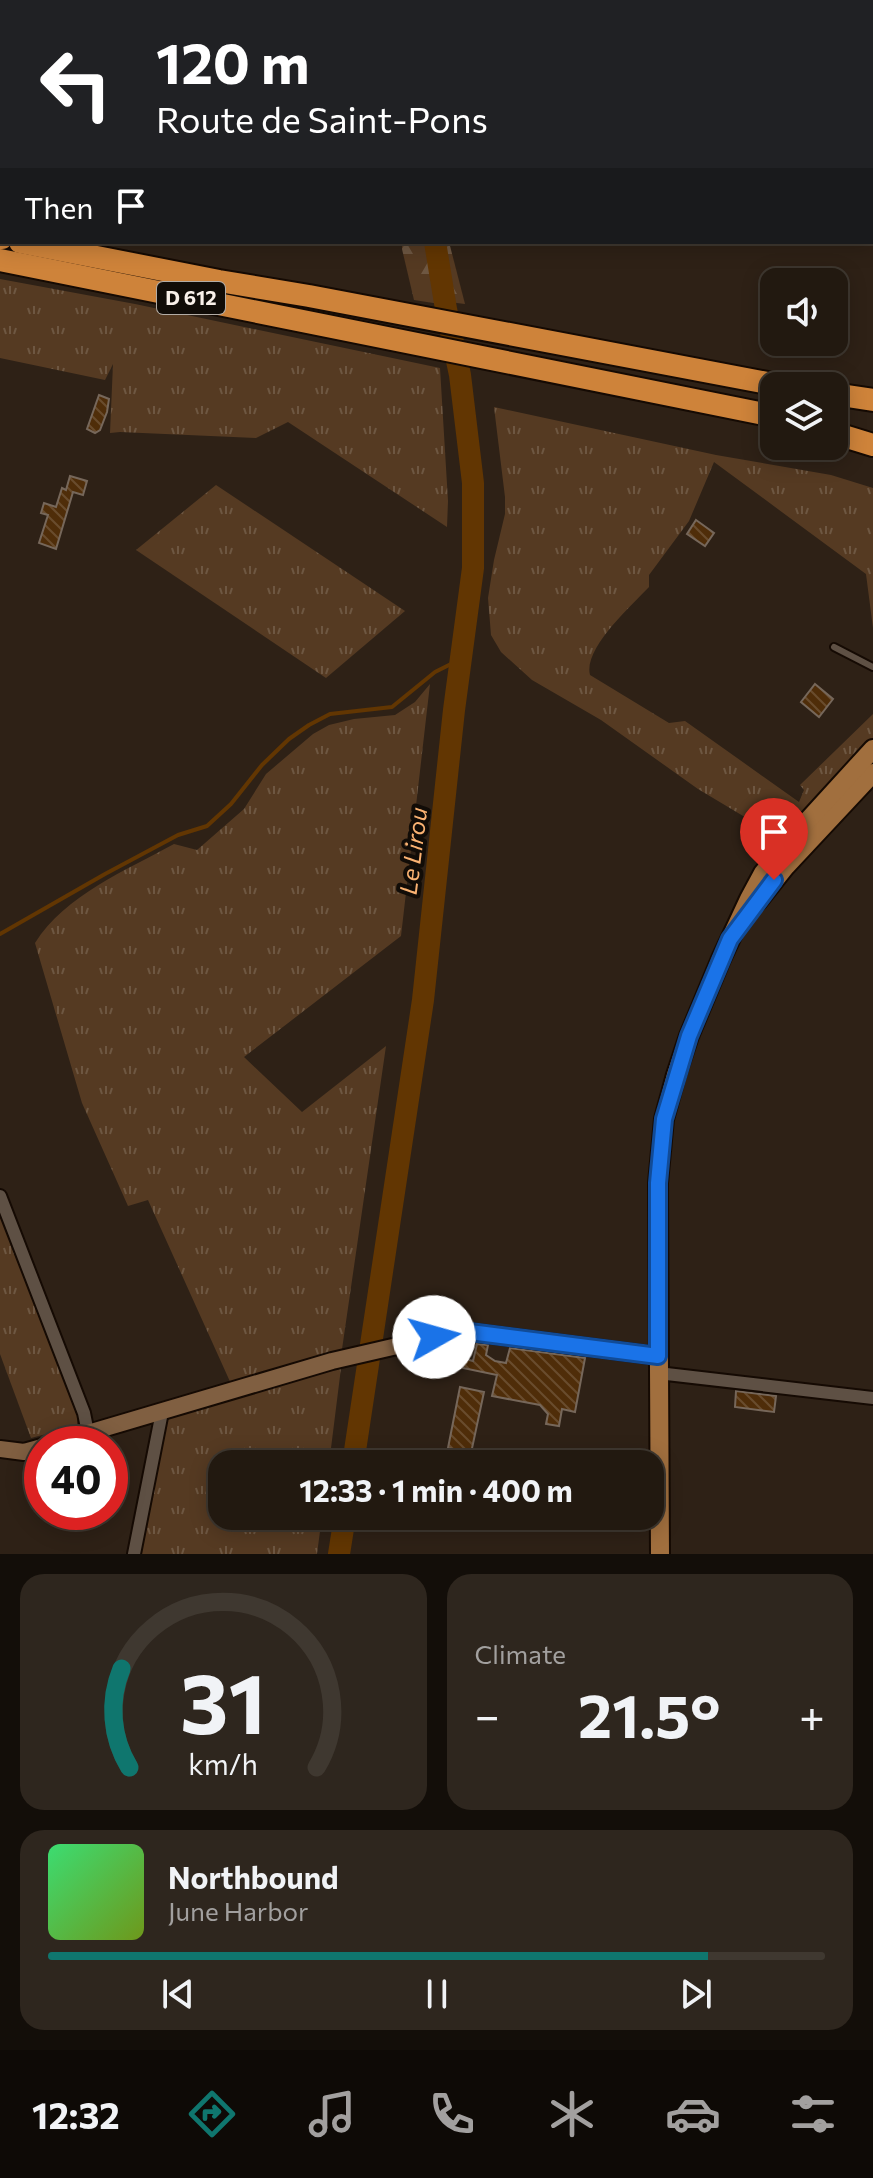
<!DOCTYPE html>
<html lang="en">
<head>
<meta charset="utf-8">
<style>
  :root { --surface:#221910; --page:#2e261e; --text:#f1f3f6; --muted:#a2a09f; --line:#3f3830; --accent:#0f766e }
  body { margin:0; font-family:Commissioner,sans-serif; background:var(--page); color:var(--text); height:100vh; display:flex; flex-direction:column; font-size:30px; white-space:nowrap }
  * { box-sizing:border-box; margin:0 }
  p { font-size:26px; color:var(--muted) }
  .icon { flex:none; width:44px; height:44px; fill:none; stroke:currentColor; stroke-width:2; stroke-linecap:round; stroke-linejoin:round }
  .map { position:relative; height:1554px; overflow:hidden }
  .drawer { display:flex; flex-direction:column; gap:20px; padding:20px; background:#130e09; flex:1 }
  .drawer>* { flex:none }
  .hud { position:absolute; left:0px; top:0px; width:874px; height:244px; box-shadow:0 4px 20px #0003,0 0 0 2px var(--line); background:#202124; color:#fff; overflow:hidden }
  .fabs { position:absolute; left:760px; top:268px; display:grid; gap:16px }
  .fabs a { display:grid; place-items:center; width:88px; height:88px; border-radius:16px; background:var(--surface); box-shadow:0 4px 20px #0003,0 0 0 2px var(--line); font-size:40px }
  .speed { position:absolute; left:24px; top:1426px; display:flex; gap:16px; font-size:40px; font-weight:700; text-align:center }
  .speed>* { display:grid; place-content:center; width:104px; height:104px; border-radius:50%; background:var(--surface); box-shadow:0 4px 20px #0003,0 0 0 2px var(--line); line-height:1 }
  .speed .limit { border:12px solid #d22; background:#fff; color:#111 }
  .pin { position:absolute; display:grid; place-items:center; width:68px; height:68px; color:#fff; margin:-82px -34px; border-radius:50% 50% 50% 0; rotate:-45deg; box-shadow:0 0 8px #0007 }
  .pin .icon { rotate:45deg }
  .me { position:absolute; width:88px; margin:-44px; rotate:83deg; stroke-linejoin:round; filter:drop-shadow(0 0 6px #0008) }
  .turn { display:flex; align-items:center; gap:28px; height:168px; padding:0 24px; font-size:36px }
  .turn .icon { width:104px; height:104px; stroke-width:2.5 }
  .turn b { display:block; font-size:56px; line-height:68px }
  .then { display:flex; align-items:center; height:76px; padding:0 24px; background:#0003; gap:16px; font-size:30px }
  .big { font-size:60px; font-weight:700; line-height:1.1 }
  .drawer .widget { flex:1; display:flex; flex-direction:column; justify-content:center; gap:12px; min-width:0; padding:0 28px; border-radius:24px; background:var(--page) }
  .drawer .dial { align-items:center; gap:0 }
  .dial svg { height:208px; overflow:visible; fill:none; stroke:var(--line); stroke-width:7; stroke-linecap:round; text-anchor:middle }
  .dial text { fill:var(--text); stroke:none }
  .song { display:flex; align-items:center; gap:24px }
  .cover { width:96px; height:96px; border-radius:12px; background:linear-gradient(135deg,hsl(140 70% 55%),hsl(80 70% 35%)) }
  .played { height:8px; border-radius:4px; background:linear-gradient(90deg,var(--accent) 85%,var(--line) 85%) }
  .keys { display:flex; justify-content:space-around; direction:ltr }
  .heat { display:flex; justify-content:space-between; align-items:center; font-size:44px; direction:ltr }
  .drawer .tiles { flex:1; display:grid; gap:20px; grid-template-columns:1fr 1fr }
  .widget:last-child { grid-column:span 2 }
  .trip { position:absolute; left:208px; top:1450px; width:456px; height:80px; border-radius:24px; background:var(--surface); box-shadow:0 4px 20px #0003,0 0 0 2px var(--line); font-weight:700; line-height:80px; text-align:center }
  .tab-bar { display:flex; height:128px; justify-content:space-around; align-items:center; background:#0e0a06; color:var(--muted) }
  .tab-bar .icon { width:56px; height:56px }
  .tab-bar .on { color:var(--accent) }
  .tab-bar b { font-size:36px; color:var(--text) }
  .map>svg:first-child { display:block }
  .grass { fill:url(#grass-tufts) }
  .forest { fill:url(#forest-firs) }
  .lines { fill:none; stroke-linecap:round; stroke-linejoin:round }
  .stream { stroke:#623602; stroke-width:4 }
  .river { stroke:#623602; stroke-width:22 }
  .building { fill:url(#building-back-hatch); stroke:#76675a; stroke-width:2 }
  .lane-casing { stroke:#150a03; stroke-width:10 }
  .street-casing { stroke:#150a03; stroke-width:16 }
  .secondary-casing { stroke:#150a03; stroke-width:20 }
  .primary-casing { stroke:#150a03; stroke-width:22 }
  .highway-casing { stroke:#150a03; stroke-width:26 }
  .lane { stroke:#5e5044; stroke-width:6 }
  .street { stroke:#5e5044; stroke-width:12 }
  .secondary { stroke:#805f41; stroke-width:16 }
  .primary { stroke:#a16f3e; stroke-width:18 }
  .highway { stroke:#ce833a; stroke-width:22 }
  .route-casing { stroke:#114b97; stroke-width:20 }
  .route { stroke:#1a73e8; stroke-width:14 }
  .labels { text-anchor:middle; stroke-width:8; stroke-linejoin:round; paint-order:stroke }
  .shield { fill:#110c07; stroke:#b3aca5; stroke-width:2 }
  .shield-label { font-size:20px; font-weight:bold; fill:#f9f0e9 }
  .water-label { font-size:24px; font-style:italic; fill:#fab272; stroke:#110c07 }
</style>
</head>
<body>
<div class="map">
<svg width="873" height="1554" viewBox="0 0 873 1554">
  <defs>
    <pattern id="grass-tufts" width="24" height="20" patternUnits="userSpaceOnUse" patternTransform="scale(2)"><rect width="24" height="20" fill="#553a22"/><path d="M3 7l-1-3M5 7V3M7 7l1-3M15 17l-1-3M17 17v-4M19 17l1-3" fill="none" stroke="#6e5742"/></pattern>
    <pattern id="forest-firs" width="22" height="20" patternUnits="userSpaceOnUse" patternTransform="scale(2)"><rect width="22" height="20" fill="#553a22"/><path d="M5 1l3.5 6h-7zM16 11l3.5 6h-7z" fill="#6e5742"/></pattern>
    <pattern id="building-back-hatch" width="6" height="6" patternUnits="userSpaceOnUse" patternTransform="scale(2)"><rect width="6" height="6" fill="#4f2d09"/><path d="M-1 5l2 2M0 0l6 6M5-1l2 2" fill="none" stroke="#694c2d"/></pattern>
  </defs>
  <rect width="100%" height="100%" fill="#2e2116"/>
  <!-- grass -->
  <g class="grass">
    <path d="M0 279 135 304 440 368 448 501 447 527 288 422 256 438 120 432 110 433 113 364 105 380 0 358Z"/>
    <path d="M494 407 716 455 831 475 873 488V628L866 574 714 462 689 521 649 575V587C631 606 583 649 590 675L669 723 685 721 799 802 804 790 800 785 873 714V744L783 840 698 789 601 720 532 680 501 652 491 635 488 598 494 560 505 514V497Z"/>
    <path d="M216 485 405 611 326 678 136 550Z"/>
    <path d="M430 684 401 936 244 1057 302 1112 386 1046 341 1356 232 1386 148 1200 128 1206 82 1103 35 943C65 895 127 870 174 844L197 850 244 809 266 774 313 734 329 725 354 719 395 715 415 702Z"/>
    <path d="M0 1210 78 1411 77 1426 31 1438 0 1354Z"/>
    <path d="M341 1368 329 1464H222V1516H322L317 1554H140L166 1417Z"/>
  </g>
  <!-- forest -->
  <g class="forest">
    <path d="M402 242H431L440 304 414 300 402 249Z"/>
    <path d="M440 242H449L465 304 449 302Z"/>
  </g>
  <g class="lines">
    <!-- stream -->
    <path class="stream" d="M0 934 105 874 178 835 207 826 231 804 262 765 289 739 309 725 330 714 392 707 435 672 461 659"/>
    <!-- river -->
    <g class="river">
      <path d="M460 2V0"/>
      <path d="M353 1464 423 1000 454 710 473 568V483L460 375 446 309 435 242"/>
      <path d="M339 1554 345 1516"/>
    </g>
  </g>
  <!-- building -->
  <g class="building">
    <path d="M99 395 109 399 107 412 100 430 95 433 87 429Z"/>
    <path d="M70 476 87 481 83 495 73 492 56 549 39 543 48 515 41 513 44 503 56 507 62 488 66 490Z"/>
    <path d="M696 520 714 533 705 546 687 534Z"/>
    <path d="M815 684 833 699 819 717 801 702Z"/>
    <path d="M477 1344 488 1345 486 1355 495 1361 506 1363 510 1348 585 1358 575 1412 562 1409 559 1426 546 1424 548 1414 540 1405 492 1396 497 1375 463 1368 465 1359 473 1361Z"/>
    <path d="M460 1387 484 1392 471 1453 448 1448Z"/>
    <path d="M736 1391 776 1396 774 1412 735 1407Z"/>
  </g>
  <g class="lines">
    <!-- lane casing -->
    <g class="lane-casing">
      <path id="lane" d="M834 647 873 667"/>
    </g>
    <!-- street casing -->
    <g class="street-casing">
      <g id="street">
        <path d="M0 1196 84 1413 88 1433"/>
        <path d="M658 1373 873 1398"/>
        <path d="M134 1554 162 1412"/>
      </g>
    </g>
    <!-- secondary casing -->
    <g class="secondary-casing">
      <g id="secondary">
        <path d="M51 1444 332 1361 462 1331 658 1356"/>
        <path d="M0 1449 24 1452 42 1447"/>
      </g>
    </g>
    <!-- primary casing -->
    <g class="primary-casing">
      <g id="primary">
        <path d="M758 901 786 866 873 773"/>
        <path d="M660 1554 658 1183 664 1119 676 1075 689 1036 721 959 749 899 763 873 800 829 873 749"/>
      </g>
    </g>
    <!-- highway casing -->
    <g class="highway-casing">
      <g id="highway">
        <path d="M0 238H2"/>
        <path d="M20 242 219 281 309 296 783 386"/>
        <path d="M0 260 774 416"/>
        <path d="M834 394 873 400"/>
        <path d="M834 433 873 445"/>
      </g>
    </g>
    <!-- lane -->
    <use href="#lane" class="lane"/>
    <!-- street -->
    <use href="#street" class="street"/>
    <!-- secondary -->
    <use href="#secondary" class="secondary"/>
    <!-- primary -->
    <use href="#primary" class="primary"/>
    <!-- highway -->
    <use href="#highway" class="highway"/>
  </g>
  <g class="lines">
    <!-- route casing -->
    <g class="route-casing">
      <path id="route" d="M434 1337 462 1331 658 1356V1183L664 1119 689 1036 730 939 774 880"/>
    </g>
    <!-- route -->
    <use href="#route" class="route"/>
  </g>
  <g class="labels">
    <!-- shield labels -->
    <rect class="shield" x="157" y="282" width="68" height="32" rx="6"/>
    <g class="shield-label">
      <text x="191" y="305">D 612</text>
    </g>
    <!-- water labels -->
    <g class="water-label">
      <text transform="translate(414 851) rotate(-83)" y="8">Le Lirou</text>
    </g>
  </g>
</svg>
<div class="fabs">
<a><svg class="icon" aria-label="sound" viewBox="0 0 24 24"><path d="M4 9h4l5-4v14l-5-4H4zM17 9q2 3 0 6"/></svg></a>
<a><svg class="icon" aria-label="layers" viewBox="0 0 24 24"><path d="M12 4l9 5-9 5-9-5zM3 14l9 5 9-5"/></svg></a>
</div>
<div class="speed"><div class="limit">40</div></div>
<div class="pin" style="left:774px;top:880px;background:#d93025"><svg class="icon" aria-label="arrive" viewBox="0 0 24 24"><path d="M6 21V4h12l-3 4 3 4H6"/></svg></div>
<svg class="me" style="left:434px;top:1337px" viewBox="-20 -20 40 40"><circle r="19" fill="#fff"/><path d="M0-13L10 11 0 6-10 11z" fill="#1a73e8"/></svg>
<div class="trip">12:33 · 1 min · 400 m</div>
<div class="hud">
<div class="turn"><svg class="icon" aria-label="left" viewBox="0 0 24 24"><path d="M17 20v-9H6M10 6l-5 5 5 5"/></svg><div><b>120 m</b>Route de Saint-Pons</div></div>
<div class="then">Then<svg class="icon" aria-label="arrive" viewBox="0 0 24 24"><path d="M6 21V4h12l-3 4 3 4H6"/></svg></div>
</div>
</div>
<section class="drawer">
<div class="tiles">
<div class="widget dial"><svg viewBox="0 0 100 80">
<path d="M14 69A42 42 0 1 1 86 69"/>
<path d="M14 69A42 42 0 0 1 11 31" stroke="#0f766e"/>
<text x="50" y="56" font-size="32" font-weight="700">31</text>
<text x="50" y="72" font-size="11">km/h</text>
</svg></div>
<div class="widget"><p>Climate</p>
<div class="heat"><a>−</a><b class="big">21.5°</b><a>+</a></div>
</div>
<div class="widget">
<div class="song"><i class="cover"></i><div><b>Northbound</b><p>June Harbor</p></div></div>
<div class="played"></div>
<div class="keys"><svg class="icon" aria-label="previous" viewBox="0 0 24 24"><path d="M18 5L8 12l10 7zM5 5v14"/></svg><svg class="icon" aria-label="pause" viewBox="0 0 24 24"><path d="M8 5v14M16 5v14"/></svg><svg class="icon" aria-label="next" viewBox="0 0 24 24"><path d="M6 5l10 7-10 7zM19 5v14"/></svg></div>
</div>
</div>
</section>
<nav class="tab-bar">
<b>12:32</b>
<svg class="icon on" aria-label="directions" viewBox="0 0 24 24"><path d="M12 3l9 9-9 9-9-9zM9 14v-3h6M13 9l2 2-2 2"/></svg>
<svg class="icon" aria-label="music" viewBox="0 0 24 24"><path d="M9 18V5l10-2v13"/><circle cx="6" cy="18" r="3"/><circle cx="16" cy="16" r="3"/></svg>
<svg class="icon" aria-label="phone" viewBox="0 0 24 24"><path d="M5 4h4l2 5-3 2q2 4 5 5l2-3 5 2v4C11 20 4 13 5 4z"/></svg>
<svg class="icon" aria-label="climate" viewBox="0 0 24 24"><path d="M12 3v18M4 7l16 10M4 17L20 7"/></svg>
<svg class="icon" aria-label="car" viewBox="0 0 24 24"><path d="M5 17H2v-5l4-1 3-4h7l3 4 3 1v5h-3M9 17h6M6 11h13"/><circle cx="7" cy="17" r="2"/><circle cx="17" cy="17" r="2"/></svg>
<svg class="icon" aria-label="filters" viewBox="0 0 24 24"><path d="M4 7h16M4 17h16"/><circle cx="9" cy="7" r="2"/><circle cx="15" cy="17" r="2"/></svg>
</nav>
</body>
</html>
